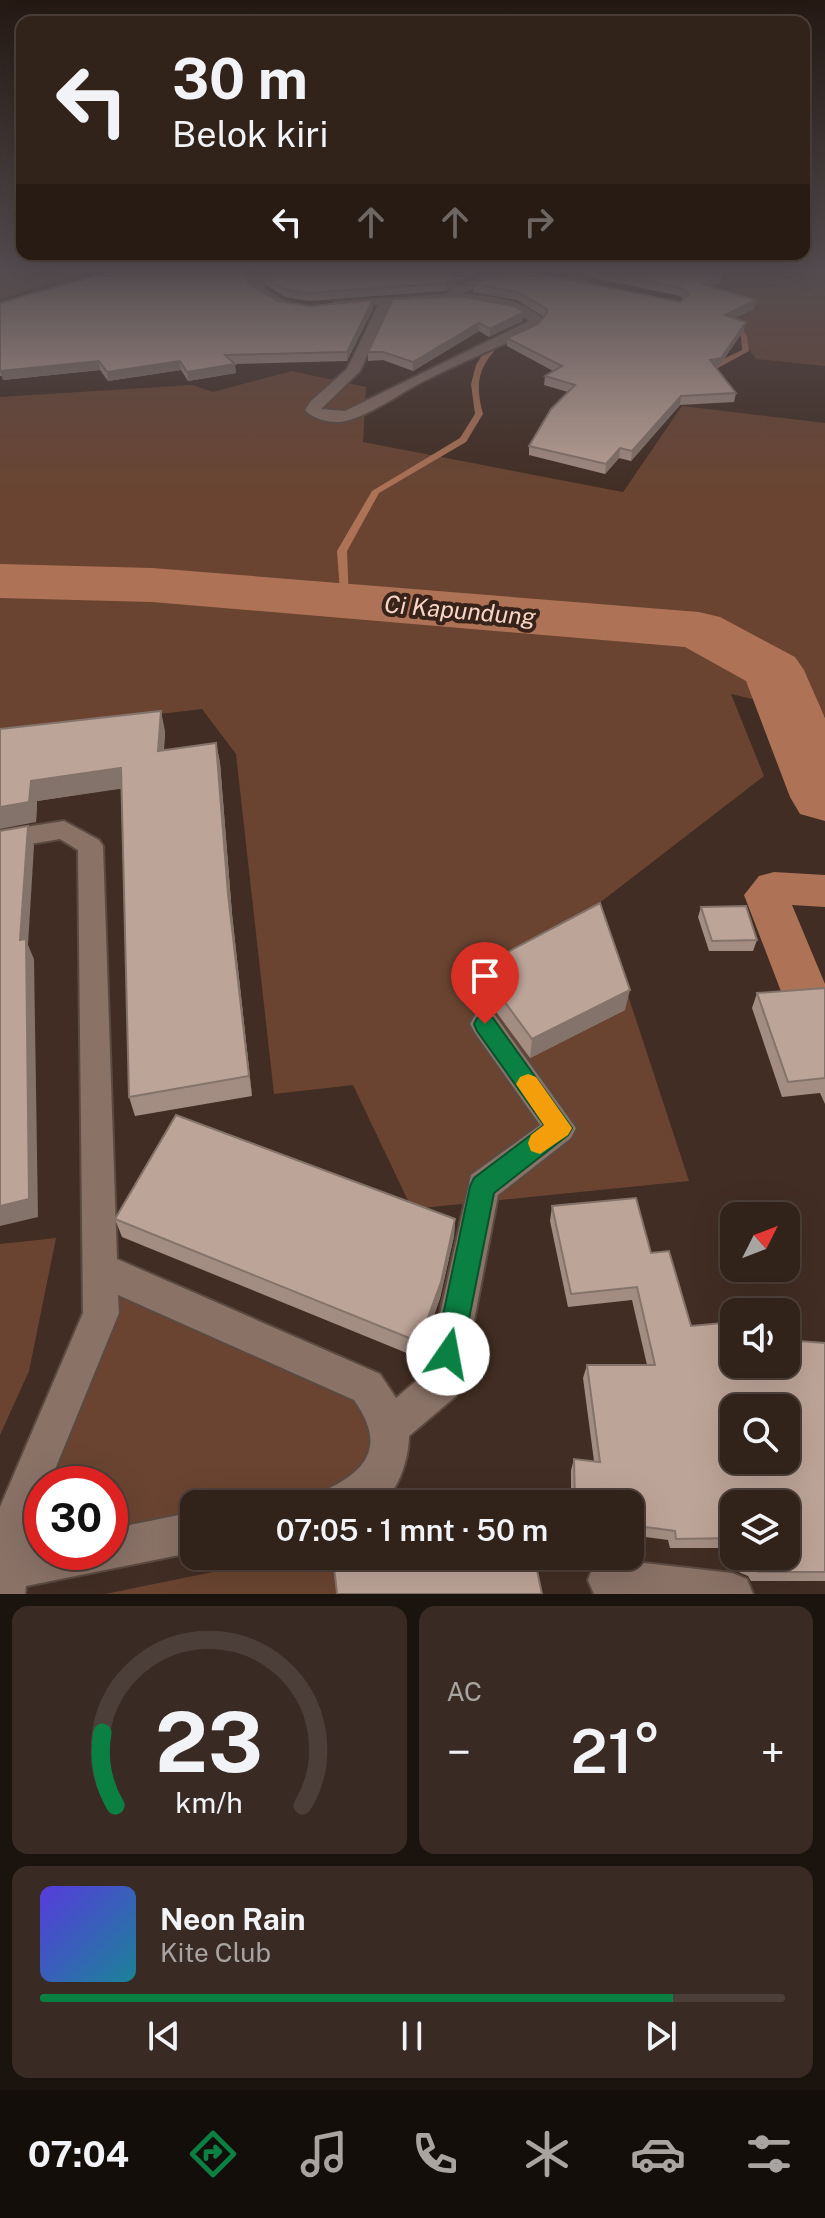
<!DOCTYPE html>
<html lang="id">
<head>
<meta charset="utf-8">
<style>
  :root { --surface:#31221a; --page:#392a23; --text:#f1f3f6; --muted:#a8a4a2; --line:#4c3f39; --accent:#0b8043 }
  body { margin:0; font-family:"Public Sans",sans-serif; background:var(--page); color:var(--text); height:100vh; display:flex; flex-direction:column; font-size:30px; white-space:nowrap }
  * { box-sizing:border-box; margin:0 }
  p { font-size:26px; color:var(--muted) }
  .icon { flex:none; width:44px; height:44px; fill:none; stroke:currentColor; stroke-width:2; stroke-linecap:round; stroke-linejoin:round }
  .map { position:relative; height:1594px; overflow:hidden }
  .side { display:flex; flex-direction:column; gap:12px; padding:12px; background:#1b130e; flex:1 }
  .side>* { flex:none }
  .banner { position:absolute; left:16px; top:16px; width:794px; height:244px; border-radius:16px; box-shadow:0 8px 32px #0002,0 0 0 2px var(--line); background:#31221a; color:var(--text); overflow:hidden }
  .needle { width:52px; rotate:48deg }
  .tools { position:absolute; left:720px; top:1202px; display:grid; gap:16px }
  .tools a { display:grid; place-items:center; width:80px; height:80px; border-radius:16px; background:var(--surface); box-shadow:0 8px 32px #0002,0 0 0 2px var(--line); font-size:40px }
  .speed { position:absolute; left:24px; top:1466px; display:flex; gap:16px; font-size:40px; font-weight:700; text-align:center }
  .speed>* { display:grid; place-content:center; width:104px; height:104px; border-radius:50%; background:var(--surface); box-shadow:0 8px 32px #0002,0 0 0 2px var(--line); line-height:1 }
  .speed .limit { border:12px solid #d22; background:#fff; color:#111 }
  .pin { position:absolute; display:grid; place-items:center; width:68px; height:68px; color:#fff; margin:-82px -34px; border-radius:50% 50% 50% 0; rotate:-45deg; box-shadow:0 0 8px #0007 }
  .pin .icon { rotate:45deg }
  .me { position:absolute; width:88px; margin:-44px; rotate:12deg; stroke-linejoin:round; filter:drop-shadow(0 0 6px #0008) }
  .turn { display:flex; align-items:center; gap:28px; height:168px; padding:0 24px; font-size:36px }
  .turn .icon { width:104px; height:104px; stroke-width:2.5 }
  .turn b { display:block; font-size:56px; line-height:68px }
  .lanes { display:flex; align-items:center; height:76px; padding:0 24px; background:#0003; justify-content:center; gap:40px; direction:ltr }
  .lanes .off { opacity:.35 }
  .big { font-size:60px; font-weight:600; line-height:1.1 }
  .side .card { flex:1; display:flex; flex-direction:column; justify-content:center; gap:12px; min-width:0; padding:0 28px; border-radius:16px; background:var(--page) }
  .side .dial { align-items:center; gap:0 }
  .dial svg { height:208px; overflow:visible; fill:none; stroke:var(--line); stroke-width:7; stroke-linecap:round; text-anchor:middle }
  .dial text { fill:var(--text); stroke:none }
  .song { display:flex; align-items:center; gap:24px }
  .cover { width:96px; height:96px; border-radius:12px; background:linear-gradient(135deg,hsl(250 70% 55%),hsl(190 70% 35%)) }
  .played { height:8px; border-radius:4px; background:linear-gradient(90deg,var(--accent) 85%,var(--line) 85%) }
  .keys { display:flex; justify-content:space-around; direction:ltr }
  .heat { display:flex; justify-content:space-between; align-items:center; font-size:44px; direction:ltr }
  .side .tiles { flex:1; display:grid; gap:12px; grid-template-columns:1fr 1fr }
  .card:last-child { grid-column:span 2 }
  .trip { position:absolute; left:180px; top:1490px; width:464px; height:80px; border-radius:16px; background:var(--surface); box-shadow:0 8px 32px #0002,0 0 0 2px var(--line); font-weight:600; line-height:80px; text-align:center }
  .dock { display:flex; height:128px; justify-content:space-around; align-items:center; background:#140e0a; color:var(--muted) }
  .dock .icon { width:56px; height:56px }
  .dock .selected { color:var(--accent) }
  .dock b { font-size:36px; color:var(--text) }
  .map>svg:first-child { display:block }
  .green { fill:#6a4431 }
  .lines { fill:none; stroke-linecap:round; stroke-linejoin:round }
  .stream { fill:#ae7356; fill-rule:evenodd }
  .canal { fill:#ae7356; fill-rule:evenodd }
  .river { fill:#ae7356; fill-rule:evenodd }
  .street-casing { stroke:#5a4a42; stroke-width:4 }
  .street { fill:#8a7267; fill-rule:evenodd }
  .wall { fill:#a38d83; fill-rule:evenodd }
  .shaded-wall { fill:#84736a }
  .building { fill:#bda498; stroke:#84736a; stroke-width:2; fill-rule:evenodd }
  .route { fill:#0b8043; stroke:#07532c; stroke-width:2 }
  .slow { fill:#f59e0b }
  .labels { text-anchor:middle; stroke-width:8; stroke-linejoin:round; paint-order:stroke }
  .water-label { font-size:24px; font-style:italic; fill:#f8d5c4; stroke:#372319 }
</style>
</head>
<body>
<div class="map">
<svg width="825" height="1594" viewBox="0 0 825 1594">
  <rect width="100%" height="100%" fill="#412d23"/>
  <!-- green -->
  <g class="green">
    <path d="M0 271H90L0 299Z"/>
    <path d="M730 271H825V366L756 359 727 316Z"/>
    <path d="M292 371 366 387 363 442 623 492 682 406 825 423V716L731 694 764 776 598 904 689 1181 412 1209 353 1085 274 1094 236 754 202 709 0 733V397L192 385 213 392Z"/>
    <path d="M56 1238 29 1371 0 1435V1244Z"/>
    <path d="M108 1283 362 1395 380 1449 337 1493 281 1504H194V1521L110 1538V1484H42V1551L21 1555 30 1508Z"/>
    <path d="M292 1556H334L338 1594H105Z"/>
  </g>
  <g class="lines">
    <!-- stream -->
    <g class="stream">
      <path d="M563 271H569L570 274 596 285 591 286 565 276Z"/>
      <path d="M733 320H737L747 336 749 351 707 374H701V370L742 350 741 336Z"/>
      <path d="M498 341 503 342C479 365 474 381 483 414L466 442 379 493 347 551 349 602 347 604H341L337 551 372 491 460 438 475 414 471 384 476 365 482 355Z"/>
    </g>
    <!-- canal -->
    <path class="canal" d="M774 872 825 875V907L792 905 825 984V1052L804 1048 797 1033 744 895 759 876Z"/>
    <!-- river -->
    <path class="river" d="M0 564 152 568 699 612 720 617 795 657 804 670 825 718V821L800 814 790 797 746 681 685 647 152 602 0 598Z"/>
    <!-- street casing -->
    <g class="street-casing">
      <g id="street">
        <path d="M248 271H260C262 292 270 294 289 302V308C265 310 249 293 248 271Z"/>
        <path d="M494 271H511L461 294C490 295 523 299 544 320L536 330C500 346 464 361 428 379 404 390 365 420 339 422 327 422 313 419 305 410L311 401 347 369 378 305 340 309 335 308V302L446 294 454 287ZM444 301C474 302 504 302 529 321L345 411 321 409 360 371 391 304Z"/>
        <path d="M571 271H584L572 284H564L562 281Z"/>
        <path d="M64 821 99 840 103 846 117 1259 380 1374 396 1398 427 1372 471 1175 540 1125 475 1033 470 1024 475 1015 485 1012 495 1015 576 1128 571 1138 498 1195 462 1383 456 1396 409 1436C409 1456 398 1500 374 1504 356 1507 335 1504 317 1504 324 1488 330 1489 344 1480 379 1458 376 1431 354 1400L118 1295 119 1313 49 1484H42V1502L34 1544 42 1542V1552H110V1529L194 1512V1552L26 1586 25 1594H0V1507L83 1313 78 850 60 839 0 849V831Z"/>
        <path d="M609 1559 732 1573 747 1579 753 1594H594L588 1580 594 1565Z"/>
      </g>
    </g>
    <!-- street -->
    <use href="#street" class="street"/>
  </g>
  <!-- wall -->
  <g class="wall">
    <path d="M104 271 248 284 278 301 311 306 373 300V309L347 361 234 364 236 373 188 381 181 370 108 381 100 370 3 380 2 376H0V303L105 273Z"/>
    <path d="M262 271H486L468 277 445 291 309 301 285 297 264 284Z"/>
    <path d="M552 271H709L721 283 712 287 754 309 734 318 744 330 719 366 716 367 736 393 734 402 680 405 631 461 619 458 605 474 529 455V446L568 392 544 385 545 376 553 371 507 346V338L538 324 544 317 517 300 473 292 474 284 680 302 683 299 680 296 562 271Z"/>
    <path d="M393 299 523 321 489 337 479 331 413 371 383 360 368 361V352Z"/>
    <path d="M0 729 165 731 164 750 216 743 220 763 232 914 252 1096 135 1116 129 1097 121 788 37 801 36 822Z"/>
    <path d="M701 907 757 940 753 951H709L698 917Z"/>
    <path d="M470 972 625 1010 530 1058 497 1013 482 1010 469 992Z"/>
    <path d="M825 988V1104L820 1093 782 1097 752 1008 757 993Z"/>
    <path d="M552 1206 651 1253 691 1326 727 1338 825 1343V1581H751L748 1576 736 1571 729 1548H670L668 1540 630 1535V1504H571V1470L574 1459 594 1461 583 1378 587 1365H647L632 1300 568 1307 550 1221ZM734 1504 786 1556H734Z"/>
    <path d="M115 1219H455L454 1236 440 1298 419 1358 122 1237Z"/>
  </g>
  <!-- shaded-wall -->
  <g class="shaded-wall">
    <path d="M465 271H486L468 277 445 291V283Z"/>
    <path d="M722 275 721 283 700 292 702 284Z"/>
    <path d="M373 300V309L347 361V352Z"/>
    <path d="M756 300 754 309 723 324 725 315Z"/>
    <path d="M524 312 523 321 489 337 490 329Z"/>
    <path d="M746 322 744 330 719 366 709 369 710 360Z"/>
    <path d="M479 323V331L413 371V362Z"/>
    <path d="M99 361 100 370 3 380 0 371Z"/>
    <path d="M180 361 181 370 108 381 107 372Z"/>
    <path d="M235 364 236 373 188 381 187 372Z"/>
    <path d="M681 396 680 405 631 461 632 451Z"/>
    <path d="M620 448 619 458 605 474 606 464Z"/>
    <path d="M161 711 165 731 162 771 158 751Z"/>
    <path d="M216 743 220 763 232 914 252 1096 249 1076 228 894Z"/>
    <path d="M121 768 126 788 37 801 36 822 0 829V807L31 781Z"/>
    <path d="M28 826 34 846 28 945 34 959 38 1217 0 1226V1206Z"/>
    <path d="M630 990 625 1010 530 1058 532 1039Z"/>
    <path d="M455 1219 454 1236 440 1298 419 1358V1342Z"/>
  </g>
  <!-- building -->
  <g class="building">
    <path d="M104 271H246L248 284 278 301 311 306 373 300 347 352 225 355 235 364 187 372 180 361 107 372 99 361 0 371V303L108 272Z"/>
    <path d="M263 271H465L445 283 309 293 284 289 263 276Z"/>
    <path d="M504 271H526L680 302 689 294 681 288 599 271H709L722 275 702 284 756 300 725 315 746 322 721 358 710 360 736 393 681 396 632 451 620 448 606 464 529 446 551 409 575 385 545 376 562 366 507 338 538 324 547 313V309L517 292 474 284Z"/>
    <path d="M463 297 514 306 524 312 490 329 479 323 413 362 383 352H368L393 299Z"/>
    <path d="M161 711 158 751 216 743 228 894 249 1076 129 1097 121 768 31 781 29 802 0 807V729Z"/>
    <path d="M28 826 20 940 26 939 29 1199 0 1206V831Z"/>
    <path d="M600 903 630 990 532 1039 499 994 483 990 470 972Z"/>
    <path d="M746 906 757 940 712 941 701 907Z"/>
    <path d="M825 988V1078L788 1082 757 993Z"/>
    <path d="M176 1115 455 1219 441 1282 419 1342 115 1219Z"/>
    <path d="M636 1198 651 1253 669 1251 691 1326 722 1323 727 1338H734V1364H786V1340L825 1343V1572H759L756 1567 744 1562 742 1556H786V1504H734V1538L676 1539 675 1531 630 1525V1504H575L574 1459 600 1462 587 1365H655L637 1287 571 1294 552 1206ZM734 1408H786V1460H734Z"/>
    <path d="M521 1498 522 1504H492Z"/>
    <path d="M333 1556H534L542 1594H337Z"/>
  </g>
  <!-- sky -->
  <linearGradient id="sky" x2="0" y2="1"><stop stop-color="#241913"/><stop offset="0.55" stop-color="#544c50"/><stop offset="1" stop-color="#544c50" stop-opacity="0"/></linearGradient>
  <rect width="825" height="494" fill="url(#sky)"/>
  <!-- route -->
  <path class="route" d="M485 1015 493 1018 572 1128 568 1135 494 1193 462 1354 458 1364 448 1368 439 1364 435 1354 470 1186 474 1178 544 1125 477 1031 474 1024 477 1018Z"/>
  <!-- slow -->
  <path class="slow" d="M528 1074 536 1077 572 1128 568 1135 540 1154 531 1151 528 1143 531 1135 544 1125 516 1084 520 1077Z"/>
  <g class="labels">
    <!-- water labels -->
    <g class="water-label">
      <text transform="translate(460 611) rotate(5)" y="8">Ci Kapundung</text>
    </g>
  </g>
</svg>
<div class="tools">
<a><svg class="needle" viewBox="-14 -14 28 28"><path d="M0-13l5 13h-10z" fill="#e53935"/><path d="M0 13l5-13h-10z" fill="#a8a4a2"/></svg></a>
<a><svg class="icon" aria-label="sound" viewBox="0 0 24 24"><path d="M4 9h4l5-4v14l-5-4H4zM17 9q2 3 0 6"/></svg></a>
<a><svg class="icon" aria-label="search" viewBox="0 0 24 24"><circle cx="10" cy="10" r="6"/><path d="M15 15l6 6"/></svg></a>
<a><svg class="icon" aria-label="layers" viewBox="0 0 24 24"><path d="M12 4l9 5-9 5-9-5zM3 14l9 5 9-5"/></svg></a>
</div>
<div class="speed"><div class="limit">30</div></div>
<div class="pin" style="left:485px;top:1024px;background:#d93025"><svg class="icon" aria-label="arrive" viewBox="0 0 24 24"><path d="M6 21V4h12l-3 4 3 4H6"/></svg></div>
<svg class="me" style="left:448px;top:1354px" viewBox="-20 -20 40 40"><circle r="19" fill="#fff"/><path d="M0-13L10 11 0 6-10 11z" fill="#0b8043"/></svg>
<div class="trip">07:05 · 1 mnt · 50 m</div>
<div class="banner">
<div class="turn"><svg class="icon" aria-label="left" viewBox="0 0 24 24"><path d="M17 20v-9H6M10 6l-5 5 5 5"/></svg><div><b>30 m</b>Belok kiri</div></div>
<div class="lanes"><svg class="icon" aria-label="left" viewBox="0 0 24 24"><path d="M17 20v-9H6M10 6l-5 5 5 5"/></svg><svg class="icon off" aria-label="ahead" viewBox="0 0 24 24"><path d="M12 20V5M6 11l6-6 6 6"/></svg><svg class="icon off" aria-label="ahead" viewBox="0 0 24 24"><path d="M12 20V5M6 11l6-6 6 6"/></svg><svg class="icon off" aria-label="right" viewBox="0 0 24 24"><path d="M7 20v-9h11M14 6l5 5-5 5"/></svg></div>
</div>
</div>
<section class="side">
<div class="tiles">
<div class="card dial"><svg viewBox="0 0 100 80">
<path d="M14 69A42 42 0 1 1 86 69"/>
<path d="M14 69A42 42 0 0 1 9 41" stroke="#0b8043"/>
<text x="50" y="56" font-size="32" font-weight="700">23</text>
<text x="50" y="72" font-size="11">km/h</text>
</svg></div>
<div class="card"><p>AC</p>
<div class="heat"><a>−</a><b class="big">21°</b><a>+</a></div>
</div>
<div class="card">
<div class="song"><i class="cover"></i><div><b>Neon Rain</b><p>Kite Club</p></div></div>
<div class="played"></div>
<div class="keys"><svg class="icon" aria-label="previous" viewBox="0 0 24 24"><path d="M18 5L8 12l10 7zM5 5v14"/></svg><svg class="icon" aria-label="pause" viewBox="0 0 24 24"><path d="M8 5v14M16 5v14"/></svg><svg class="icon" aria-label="next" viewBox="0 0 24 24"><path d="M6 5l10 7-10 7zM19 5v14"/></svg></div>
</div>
</div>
</section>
<nav class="dock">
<b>07:04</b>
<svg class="icon selected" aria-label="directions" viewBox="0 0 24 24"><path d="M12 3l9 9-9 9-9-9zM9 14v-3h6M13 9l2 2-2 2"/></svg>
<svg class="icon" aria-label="music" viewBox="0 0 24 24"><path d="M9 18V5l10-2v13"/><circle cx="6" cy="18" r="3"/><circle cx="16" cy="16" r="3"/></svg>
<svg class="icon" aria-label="phone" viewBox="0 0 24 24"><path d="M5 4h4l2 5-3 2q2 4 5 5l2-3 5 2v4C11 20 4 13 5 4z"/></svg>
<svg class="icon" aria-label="climate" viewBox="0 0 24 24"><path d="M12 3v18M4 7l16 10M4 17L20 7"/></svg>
<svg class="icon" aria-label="car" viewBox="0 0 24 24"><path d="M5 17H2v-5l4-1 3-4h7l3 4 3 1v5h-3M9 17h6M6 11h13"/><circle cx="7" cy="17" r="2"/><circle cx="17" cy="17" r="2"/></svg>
<svg class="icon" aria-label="filters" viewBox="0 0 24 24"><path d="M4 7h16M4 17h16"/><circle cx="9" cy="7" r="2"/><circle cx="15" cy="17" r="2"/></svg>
</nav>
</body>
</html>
